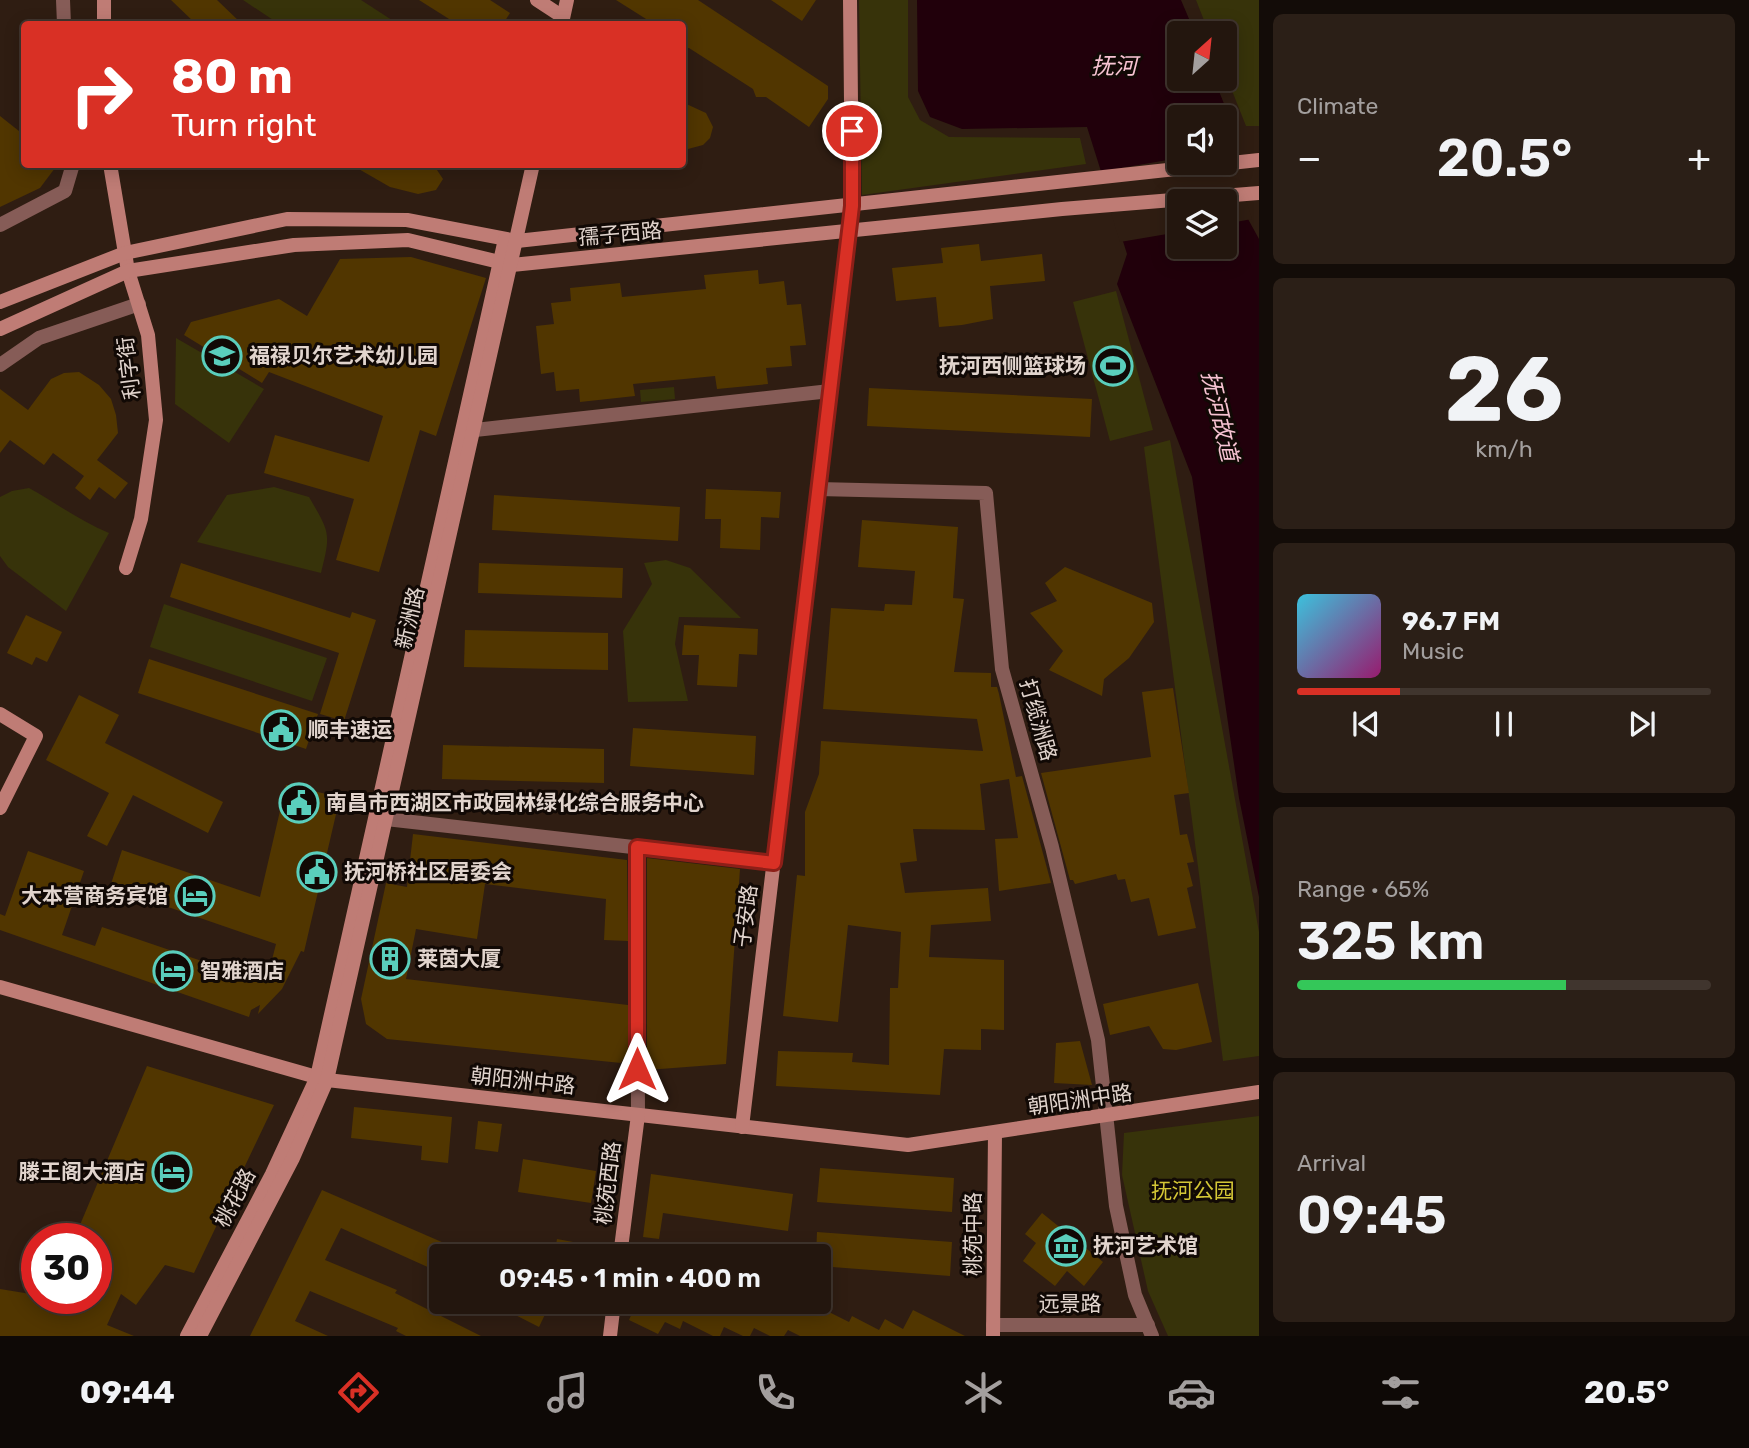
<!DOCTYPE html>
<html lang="en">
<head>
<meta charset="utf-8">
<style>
  :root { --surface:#23160e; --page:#2b1f17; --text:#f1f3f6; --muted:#a39f9e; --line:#40352e; --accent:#d93025 }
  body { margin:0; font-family:Rubik,"Noto Sans SC",sans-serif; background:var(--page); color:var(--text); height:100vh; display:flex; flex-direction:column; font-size:26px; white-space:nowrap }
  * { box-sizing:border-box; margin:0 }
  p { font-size:23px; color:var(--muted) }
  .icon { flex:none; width:38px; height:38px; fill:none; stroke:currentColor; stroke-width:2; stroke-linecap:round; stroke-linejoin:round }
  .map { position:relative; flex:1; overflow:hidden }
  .details { display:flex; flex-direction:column; gap:14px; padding:14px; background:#130c08; width:490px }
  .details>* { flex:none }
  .banner { position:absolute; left:21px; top:21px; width:665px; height:147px; border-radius:7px; box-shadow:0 4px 18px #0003,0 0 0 2px var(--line); background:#d93025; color:#fff; overflow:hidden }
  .needle { width:46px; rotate:27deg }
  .controls { position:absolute; left:1167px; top:21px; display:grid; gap:14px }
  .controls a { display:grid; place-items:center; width:70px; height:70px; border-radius:7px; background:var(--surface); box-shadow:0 4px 18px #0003,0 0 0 2px var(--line); font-size:35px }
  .speed { position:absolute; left:21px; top:1223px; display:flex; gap:14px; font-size:35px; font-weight:700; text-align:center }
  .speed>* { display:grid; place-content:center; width:91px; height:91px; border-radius:50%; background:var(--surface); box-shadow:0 4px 18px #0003,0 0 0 2px var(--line); line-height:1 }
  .speed .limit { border:10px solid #d22; background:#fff; color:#111 }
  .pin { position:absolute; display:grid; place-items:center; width:60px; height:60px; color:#fff; margin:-30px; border:4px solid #fff; border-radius:50%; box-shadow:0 2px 7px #0007 }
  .me { position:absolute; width:77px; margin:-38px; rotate:0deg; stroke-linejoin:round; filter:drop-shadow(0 0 5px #0008) }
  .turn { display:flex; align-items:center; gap:24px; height:147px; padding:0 35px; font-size:32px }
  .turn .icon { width:91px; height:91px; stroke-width:2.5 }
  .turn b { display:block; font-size:49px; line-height:60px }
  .big { font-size:52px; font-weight:600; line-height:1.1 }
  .details .tile { flex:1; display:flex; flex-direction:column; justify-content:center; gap:10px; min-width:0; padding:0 24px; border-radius:10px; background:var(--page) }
  .details .dial { align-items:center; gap:0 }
  .dial b { font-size:91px; line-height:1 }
  .song { display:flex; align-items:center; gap:21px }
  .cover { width:84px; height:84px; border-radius:10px; background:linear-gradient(135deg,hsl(190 70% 55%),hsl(320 70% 35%)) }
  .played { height:7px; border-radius:4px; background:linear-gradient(90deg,var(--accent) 25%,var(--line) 25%) }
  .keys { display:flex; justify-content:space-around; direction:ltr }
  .heat { display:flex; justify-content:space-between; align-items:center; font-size:38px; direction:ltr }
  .charge { height:10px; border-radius:5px; background:linear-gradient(90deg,#34c759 65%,var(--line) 0) }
  .trip { position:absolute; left:429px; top:1244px; width:402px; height:70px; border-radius:7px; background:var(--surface); box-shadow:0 4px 18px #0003,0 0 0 2px var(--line); font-weight:600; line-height:70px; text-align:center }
  .menu { display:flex; height:112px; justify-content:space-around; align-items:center; background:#0e0906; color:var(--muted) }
  .menu .icon { width:49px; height:49px }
  .menu .current { color:var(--accent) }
  .menu b { font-size:32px; color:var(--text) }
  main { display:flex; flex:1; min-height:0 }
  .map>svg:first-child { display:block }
  .green { fill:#37330a }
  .water { fill:#21000b; fill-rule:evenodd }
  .pier { fill:#2f1d12 }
  .building { fill:#513600 }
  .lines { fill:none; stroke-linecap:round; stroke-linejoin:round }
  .street { stroke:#865c57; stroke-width:14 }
  .secondary { stroke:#bf7c75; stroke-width:14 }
  .route-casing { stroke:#8d1f18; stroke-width:18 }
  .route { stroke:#d93025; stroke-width:12 }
  .labels { text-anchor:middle; stroke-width:6; stroke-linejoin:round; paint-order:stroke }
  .street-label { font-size:21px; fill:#e1d4cd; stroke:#110905 }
  .poi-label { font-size:21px; font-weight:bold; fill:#e1d4cd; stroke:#110905; text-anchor:start }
  .park-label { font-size:21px; fill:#d4c636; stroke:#110905 }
  .water-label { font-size:23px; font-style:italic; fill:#f7c3d2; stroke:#110905 }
</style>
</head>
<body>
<main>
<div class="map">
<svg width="1259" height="1336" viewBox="0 0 1259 1336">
  <rect width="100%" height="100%" fill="#2f1d12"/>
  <!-- green -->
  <g class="green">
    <path d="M243 0H361L398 24H279Z"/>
    <path d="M859 0H908V97L920 120 949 137 1080 138 1086 164 862 195Z"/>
    <path d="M1196 0H1259V126H1246L1225 73V33H1209Z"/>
    <path d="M1116 291 1153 430 1110 441 1073 302Z"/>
    <path d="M176 338 264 389 229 443 175 404Z"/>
    <path d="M674 387 675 399 641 402 640 390Z"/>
    <path d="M1170 440 1259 932V1056L1223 1061 1144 447Z"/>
    <path d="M274 487 309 497C330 533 331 533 321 573L197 542 227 495Z"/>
    <path d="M29 488C56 503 80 521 109 533L66 611 8 567 0 556V497L12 491Z"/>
    <path d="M666 560 690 568 741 618 679 617 675 644 688 701 628 702 623 631 652 584 644 563Z"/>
    <path d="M164 604 327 658 312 701 150 647Z"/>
    <path d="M1259 1116V1336H1168L1148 1291 1122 1175 1124 1133Z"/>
  </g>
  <!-- water -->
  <path class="water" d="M917 0H1181L1195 33H1180V79H1214L1229 116 1225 145V117H1180V163H1225V147L1248 219 1259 239V897L1239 798 1192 477 1117 284 1127 254 1087 127 962 129 930 117 918 91ZM1180 201H1225V247H1180Z"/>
  <!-- pier -->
  <path class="pier" d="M1229 149 1252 219 1225 224V201H1180L1179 232 1120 242 1098 172 1179 158 1180 163H1225V150Z"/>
  <!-- building -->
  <g class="building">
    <path d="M171 0H217L242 24H196Z"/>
    <path d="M419 0H490L510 13 503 24H457Z"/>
    <path d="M616 0H698L828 86V99L809 127 766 97H756L753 89 689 48H682V24H654Z"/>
    <path d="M771 0H816L802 21Z"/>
    <path d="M682 102 706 113 713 127 710 138 703 145 688 149 682 144Z"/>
    <path d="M0 116 24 135V164H58L40 188 0 207Z"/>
    <path d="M350 164H433L443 179 436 190 418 194 390 187Z"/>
    <path d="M979 244 981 261 1042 254 1045 281 990 286 993 319 962 325 939 327 936 297 896 301 892 268 943 263 941 248Z"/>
    <path d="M411 257 486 278 436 436 420 430 379 572 336 560 354 499 264 473 275 435 369 462 383 416 269 372 262 383 184 335 191 322 279 299 307 316 340 259Z"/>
    <path d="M758 270 759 284 784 281 787 305 801 304 806 345 790 346 792 366 766 368 768 384 717 389 715 376 633 384 635 396 580 402 579 389 556 391 554 372 541 374 536 326 554 324 551 303 571 301 570 288 620 283 622 297 706 289 704 275Z"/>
    <path d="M79 372 99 385 111 399 116 415 118 433 97 460 128 483 115 499 99 487 90 500 75 488 84 476 53 453 44 465 10 440 0 453V389L28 410 51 379 64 373Z"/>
    <path d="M869 388 1092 399 1090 437 867 426Z"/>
    <path d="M706 489 781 492 779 518 761 517 760 550 720 548 721 519H705Z"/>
    <path d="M494 495 680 507 678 541 492 530Z"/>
    <path d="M862 520 958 527 953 598 964 599 954 672 991 673V687H997L999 694 1016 777 1022 776 1051 883 999 891 995 839 1018 838 1009 779 980 784 985 830 913 829 917 861 900 863 905 893 988 888 991 921 931 925 929 957 1004 960V1030L981 1029V1050L944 1049 940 1095 776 1086 778 1051 853 1053 852 1062 889 1065 890 988H898L901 932 848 925 838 1022 783 1016 797 875 805 876V812L819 774 821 741 983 751 977 719 823 709 831 608 884 611 885 604 912 605 915 571 858 567Z"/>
    <path d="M181 563 350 618 352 612 376 620 344 721 320 714 339 653 170 597Z"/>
    <path d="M479 563 623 568 622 598 478 593Z"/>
    <path d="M1065 567 1152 603 1154 622 1129 658 1104 679 1102 696 1049 670 1063 651 1030 613 1057 601 1045 583Z"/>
    <path d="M26 615 62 632 47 662 36 657 32 665 7 653Z"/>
    <path d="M684 625 758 629 757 655 739 654 737 687 697 685 699 655H682Z"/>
    <path d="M465 630 608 633V670L464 667Z"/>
    <path d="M149 659 318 714 306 749 138 693Z"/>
    <path d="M1173 688 1189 793 1174 795 1180 835 1187 834 1194 862 1187 863 1193 886 1187 888 1196 928 1158 936 1149 898 1131 902 1125 879 1118 880 1116 874 1075 884 1073 880H1070L1041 773 1151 757 1142 692Z"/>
    <path d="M79 695 119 715 105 743 223 802 208 833 133 795 107 846 87 836 109 793 46 760Z"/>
    <path d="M633 728 756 736 754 775 630 766Z"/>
    <path d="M443 745 604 749V783L442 779Z"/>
    <path d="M286 785 340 797 304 952 301 951 282 989 258 1014 260 1005 251 1010 249 1017 0 930V914L5 916 28 851 84 871 62 935 95 946 102 927 266 983 276 944 110 887 122 850 260 897Z"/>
    <path d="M413 834 627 860 628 941 604 940 606 899 485 884 477 939 416 929 406 979 628 1005V1051L621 1063 387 1039 366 1024 361 999 386 883 407 887Z"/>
    <path d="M647 858 740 869 726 1064 647 1070Z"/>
    <path d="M1198 983 1212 1042 1176 1050 1163 1049 1149 1026 1110 1035 1103 1004Z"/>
    <path d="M1080 1041 1092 1085 1054 1083 1056 1043Z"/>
    <path d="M147 1066 274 1105 194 1273 165 1265 136 1305 121 1294 107 1325 134 1336H0V1289L37 1295V1298H71L96 1305V1239H74Z"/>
    <path d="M354 1107 452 1117 448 1163 421 1160 422 1146 351 1138Z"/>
    <path d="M478 1121 502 1124 498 1152 475 1149Z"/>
    <path d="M523 1159 596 1171 591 1203 518 1192Z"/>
    <path d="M820 1168 954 1178 952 1212 817 1202Z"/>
    <path d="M651 1174 793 1194 788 1231 663 1213 659 1239 643 1237Z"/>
    <path d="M322 1190 474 1256H441V1273L341 1228 325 1260 397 1290 395 1293 481 1336H406L396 1331 398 1328 310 1291 295 1321 328 1336H250Z"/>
    <path d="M1042 1213 1103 1262 1084 1286 1067 1271 1055 1286 1023 1261 1036 1243 1025 1234Z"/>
    <path d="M817 1232 952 1242 950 1276 819 1266V1256H816Z"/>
    <path d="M557 1239 611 1249V1256H554Z"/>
    <path d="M490 1302H551L539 1327Z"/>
    <path d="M637 1302H720L732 1308 735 1302H747L760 1308 763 1302H779L792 1308 795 1302H809L849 1322 852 1316 879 1330 885 1319 903 1329 913 1310 965 1336H800L788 1330 784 1336H770L754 1328 750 1336H743L724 1327 720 1336H713L683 1321 680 1329 665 1322 658 1334 629 1320Z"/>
  </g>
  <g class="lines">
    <!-- street -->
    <g class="street">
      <path d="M63 0 64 24"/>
      <path d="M0 225 65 191 73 164"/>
      <path d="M0 365 39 338 139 304"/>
      <path d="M475 430 830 391"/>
      <path d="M818 489 986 493 1002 669 1052 847 1098 1040 1116 1206 1135 1295 1152 1336"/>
      <path d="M386 819 774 863"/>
      <path d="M637 847 638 1115"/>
      <path d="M993 1325H1148"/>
    </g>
    <!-- secondary -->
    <g class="secondary">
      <path d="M104 0V24"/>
      <path d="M537 0 563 17"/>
      <path d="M562 23 567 0"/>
      <path d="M110 164 128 271 148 335 156 420 141 519 126 568"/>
      <path d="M0 302 125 253 287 219 407 220 517 241 1259 160"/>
      <path d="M0 329 128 271 294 245 408 240 512 265 1062 209 1259 193"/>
      <path d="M0 714 36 736 0 808"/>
      <path d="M0 987 327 1080 908 1145 1259 1092"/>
      <path d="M742 1127 852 206 850 0"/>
      <path d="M620 1256 638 1115"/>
      <path d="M187 1336 272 1174 317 1077 505 239"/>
      <path d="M200 1336 293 1158 327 1080 533 164"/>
      <path d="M610 1336 614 1302"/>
      <path d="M993 1336 995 1133"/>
    </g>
  </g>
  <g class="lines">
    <!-- route casing -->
    <g class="route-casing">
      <path id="route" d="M637 1069V847L774 863 852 206V131"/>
    </g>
    <!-- route -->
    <use href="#route" class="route"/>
  </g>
  <!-- icons -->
  <defs>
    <g id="school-ring" transform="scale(2.0125)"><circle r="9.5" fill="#110905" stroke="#5acebc" stroke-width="1.5"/><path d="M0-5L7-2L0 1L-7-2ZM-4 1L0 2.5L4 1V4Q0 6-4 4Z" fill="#5acebc"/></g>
    <g id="stadium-ring" transform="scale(2.0125)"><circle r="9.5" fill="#110905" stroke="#5acebc" stroke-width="1.5"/><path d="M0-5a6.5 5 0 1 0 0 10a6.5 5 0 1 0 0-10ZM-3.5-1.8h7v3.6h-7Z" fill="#5acebc"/></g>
    <g id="civic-ring" transform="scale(2.0125)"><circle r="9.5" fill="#110905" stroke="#5acebc" stroke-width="1.5"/><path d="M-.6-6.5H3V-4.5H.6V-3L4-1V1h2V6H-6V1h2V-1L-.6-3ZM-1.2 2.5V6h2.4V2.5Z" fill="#5acebc"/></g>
    <g id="hotel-ring" transform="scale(2.0125)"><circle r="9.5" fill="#110905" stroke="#5acebc" stroke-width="1.5"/><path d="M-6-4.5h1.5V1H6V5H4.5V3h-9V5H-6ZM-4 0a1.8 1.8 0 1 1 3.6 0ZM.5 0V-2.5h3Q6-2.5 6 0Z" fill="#5acebc"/></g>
    <g id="building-ring" transform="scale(2.0125)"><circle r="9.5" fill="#110905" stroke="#5acebc" stroke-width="1.5"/><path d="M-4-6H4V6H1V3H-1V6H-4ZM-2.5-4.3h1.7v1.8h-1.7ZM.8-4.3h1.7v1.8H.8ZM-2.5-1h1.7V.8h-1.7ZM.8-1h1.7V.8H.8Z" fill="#5acebc"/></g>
    <g id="museum-ring" transform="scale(2.0125)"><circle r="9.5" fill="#110905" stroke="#5acebc" stroke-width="1.5"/><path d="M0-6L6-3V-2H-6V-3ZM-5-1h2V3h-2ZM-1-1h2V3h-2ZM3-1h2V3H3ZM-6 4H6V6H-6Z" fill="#5acebc"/></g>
  </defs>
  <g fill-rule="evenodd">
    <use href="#school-ring" x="222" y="356"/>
    <use href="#stadium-ring" x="1113" y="366"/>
    <use href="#civic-ring" x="281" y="730"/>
    <use href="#civic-ring" x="299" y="803"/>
    <use href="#civic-ring" x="317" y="872"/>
    <use href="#hotel-ring" x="195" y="896"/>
    <use href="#building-ring" x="390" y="959"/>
    <use href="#hotel-ring" x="173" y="971"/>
    <use href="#hotel-ring" x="172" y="1172"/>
    <use href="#museum-ring" x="1066" y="1246"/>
  </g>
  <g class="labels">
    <!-- street labels -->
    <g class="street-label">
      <text transform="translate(620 234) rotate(-5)" y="7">孺子西路</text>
      <text transform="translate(129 368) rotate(-97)" y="7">利字街</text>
      <text transform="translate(410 618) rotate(-77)" y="7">新洲路</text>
      <text transform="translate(1038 720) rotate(74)" y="7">打缆洲路</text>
      <text transform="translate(746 916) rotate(-83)" y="7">子安路</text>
      <text transform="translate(523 1081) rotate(6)" y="7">朝阳洲中路</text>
      <text transform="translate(1080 1100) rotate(-8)" y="7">朝阳洲中路</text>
      <text transform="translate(608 1183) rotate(-83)" y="7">桃苑西路</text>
      <text transform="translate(235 1198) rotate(-62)" y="7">桃花路</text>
      <text transform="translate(973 1234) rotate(-90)" y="7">桃苑中路</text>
      <text x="1070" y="1311">远景路</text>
    </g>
    <!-- poi labels -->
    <g class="poi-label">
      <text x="249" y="363">福禄贝尔艺术幼儿园</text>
      <text x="1086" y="373" text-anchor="end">抚河西侧篮球场</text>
      <text x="308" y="737">顺丰速运</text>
      <text x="326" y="810">南昌市西湖区市政园林绿化综合服务中心</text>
      <text x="344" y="879">抚河桥社区居委会</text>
      <text x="168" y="903" text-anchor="end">大本营商务宾馆</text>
      <text x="417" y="966">莱茵大厦</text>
      <text x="200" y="978">智雅酒店</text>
      <text x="145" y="1179" text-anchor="end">滕王阁大酒店</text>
      <text x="1093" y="1253">抚河艺术馆</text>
    </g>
    <!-- park labels -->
    <g class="park-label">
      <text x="1193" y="1198">抚河公园</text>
    </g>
    <!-- water labels -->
    <g class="water-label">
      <text x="1114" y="74">抚河</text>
      <text transform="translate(1220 416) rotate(77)" y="8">抚河故道</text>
    </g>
  </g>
</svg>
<div class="controls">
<a><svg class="needle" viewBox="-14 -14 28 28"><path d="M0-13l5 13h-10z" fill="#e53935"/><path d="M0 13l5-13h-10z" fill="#a39f9e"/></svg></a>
<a><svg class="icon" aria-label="sound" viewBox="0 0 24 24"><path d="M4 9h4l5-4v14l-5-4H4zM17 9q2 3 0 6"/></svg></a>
<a><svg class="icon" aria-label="layers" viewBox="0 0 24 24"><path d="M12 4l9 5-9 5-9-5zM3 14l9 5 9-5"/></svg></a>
</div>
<div class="speed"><div class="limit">30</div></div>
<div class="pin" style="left:852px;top:131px;background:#d93025"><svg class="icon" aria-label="arrive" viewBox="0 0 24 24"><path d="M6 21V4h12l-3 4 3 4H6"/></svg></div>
<svg class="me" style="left:637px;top:1069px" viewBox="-20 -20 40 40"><path d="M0-17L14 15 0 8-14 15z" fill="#d93025" stroke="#fff" stroke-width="4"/></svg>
<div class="trip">09:45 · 1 min · 400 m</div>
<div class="banner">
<div class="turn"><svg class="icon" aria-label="right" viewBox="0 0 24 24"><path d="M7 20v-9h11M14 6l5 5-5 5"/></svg><div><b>80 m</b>Turn right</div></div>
</div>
</div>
<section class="details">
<div class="tile"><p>Climate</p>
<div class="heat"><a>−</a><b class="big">20.5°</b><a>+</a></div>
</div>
<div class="tile dial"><b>26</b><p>km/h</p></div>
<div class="tile">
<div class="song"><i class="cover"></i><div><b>96.7 FM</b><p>Music</p></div></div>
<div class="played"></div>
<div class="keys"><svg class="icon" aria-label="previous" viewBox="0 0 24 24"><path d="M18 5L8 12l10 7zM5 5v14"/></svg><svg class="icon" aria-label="pause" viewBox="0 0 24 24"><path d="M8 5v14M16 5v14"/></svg><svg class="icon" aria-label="next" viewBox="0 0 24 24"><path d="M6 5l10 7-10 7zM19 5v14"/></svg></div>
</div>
<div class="tile"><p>Range · 65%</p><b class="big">325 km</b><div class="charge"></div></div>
<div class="tile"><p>Arrival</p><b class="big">09:45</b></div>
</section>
</main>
<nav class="menu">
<b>09:44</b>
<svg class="icon current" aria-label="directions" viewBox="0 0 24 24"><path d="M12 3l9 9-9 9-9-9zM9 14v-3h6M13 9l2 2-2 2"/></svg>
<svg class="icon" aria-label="music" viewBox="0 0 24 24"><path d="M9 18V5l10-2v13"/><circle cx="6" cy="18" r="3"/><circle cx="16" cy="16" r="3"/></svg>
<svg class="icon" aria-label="phone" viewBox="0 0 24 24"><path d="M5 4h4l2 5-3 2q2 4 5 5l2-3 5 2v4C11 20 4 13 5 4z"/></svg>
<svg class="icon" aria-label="climate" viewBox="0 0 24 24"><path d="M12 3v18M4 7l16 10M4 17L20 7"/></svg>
<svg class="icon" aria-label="car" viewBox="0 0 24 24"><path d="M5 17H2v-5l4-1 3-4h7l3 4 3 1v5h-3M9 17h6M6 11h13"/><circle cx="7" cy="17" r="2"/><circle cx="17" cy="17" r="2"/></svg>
<svg class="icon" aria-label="filters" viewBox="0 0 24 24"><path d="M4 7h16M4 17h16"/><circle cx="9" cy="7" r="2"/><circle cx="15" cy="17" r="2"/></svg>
<b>20.5°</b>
</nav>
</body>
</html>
